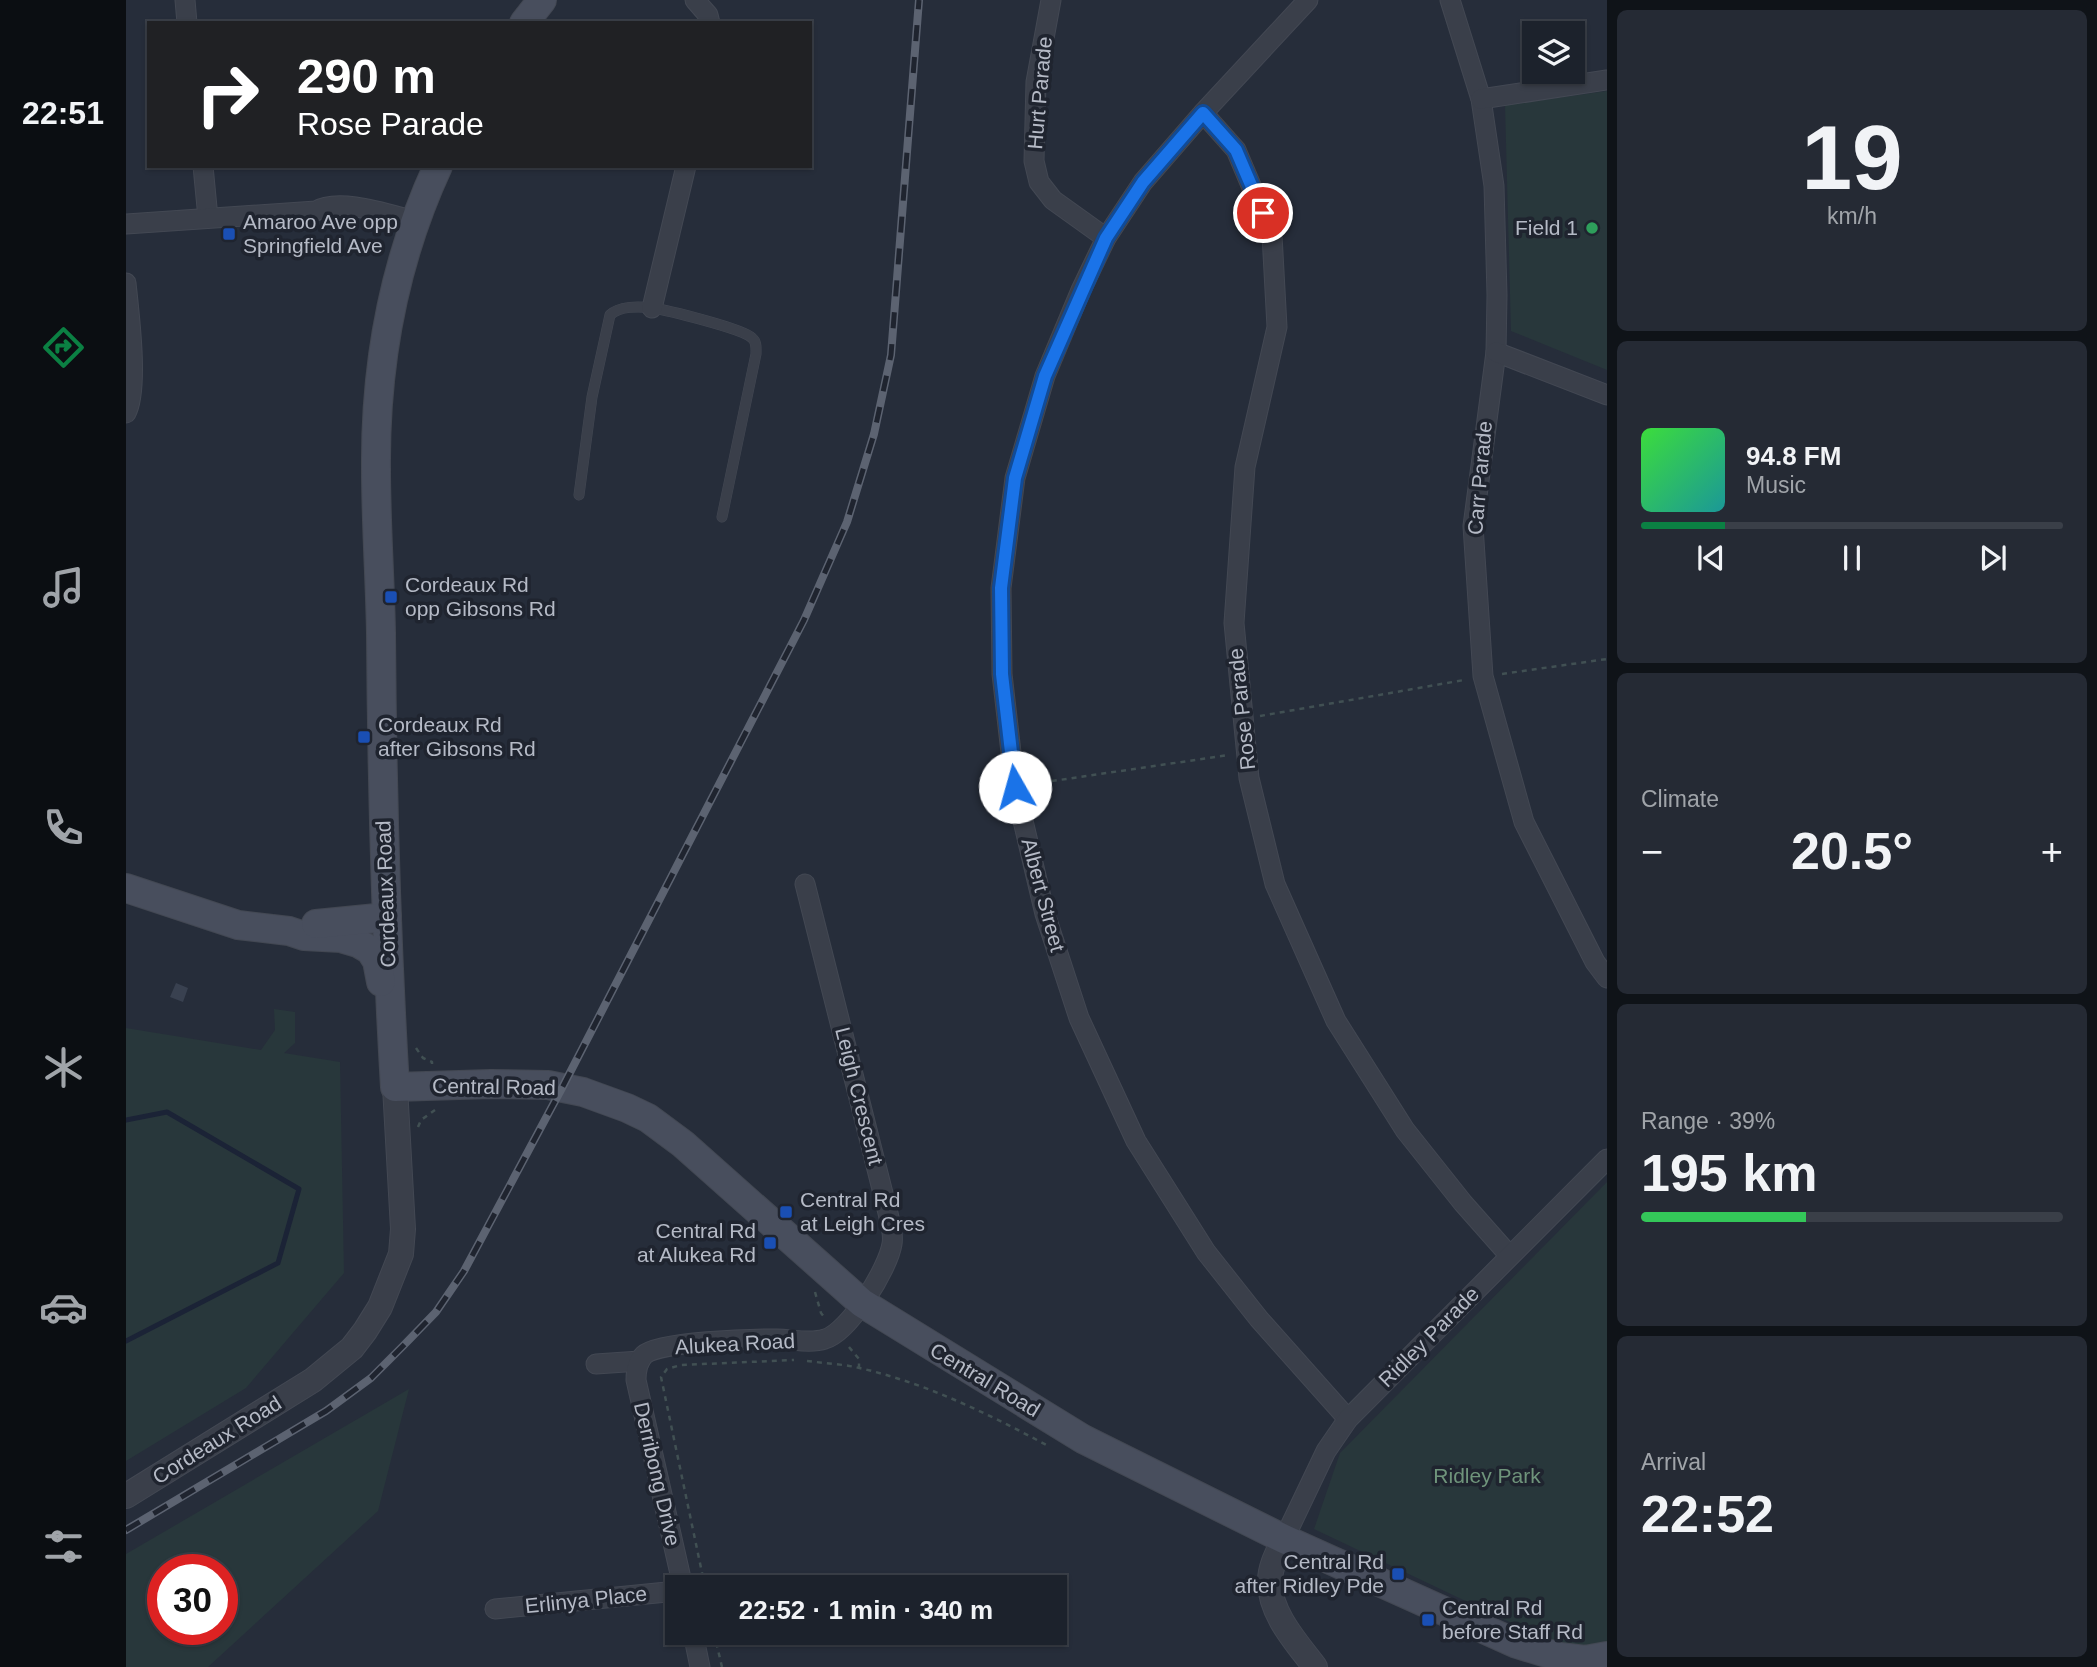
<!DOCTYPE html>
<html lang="en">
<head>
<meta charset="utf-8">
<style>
  :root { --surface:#1c222c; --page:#252a34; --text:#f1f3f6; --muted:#a0a4a9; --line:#3a3f48; --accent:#0b8043 }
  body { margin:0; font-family:Helvetica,sans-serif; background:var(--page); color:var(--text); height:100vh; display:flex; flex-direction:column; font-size:26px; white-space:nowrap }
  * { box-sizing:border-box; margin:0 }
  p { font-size:23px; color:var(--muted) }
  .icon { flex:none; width:38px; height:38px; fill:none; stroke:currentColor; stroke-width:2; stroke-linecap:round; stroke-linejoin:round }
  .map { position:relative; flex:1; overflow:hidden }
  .details { display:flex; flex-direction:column; gap:10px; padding:10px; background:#0f1318; width:490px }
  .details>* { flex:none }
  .hud { position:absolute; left:21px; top:21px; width:665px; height:147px; border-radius:0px; box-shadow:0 2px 5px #0004,0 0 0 2px var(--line); background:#202124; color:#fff; overflow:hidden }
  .fabs { position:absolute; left:1396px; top:21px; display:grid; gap:14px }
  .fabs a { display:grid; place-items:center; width:63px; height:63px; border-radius:0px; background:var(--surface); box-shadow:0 2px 5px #0004,0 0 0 2px var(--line); font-size:35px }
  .speed { position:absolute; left:21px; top:1554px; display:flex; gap:14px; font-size:35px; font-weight:700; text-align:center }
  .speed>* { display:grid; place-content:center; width:91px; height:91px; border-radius:50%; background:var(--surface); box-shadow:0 2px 5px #0004,0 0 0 2px var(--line); line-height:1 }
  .speed .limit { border:10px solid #d22; background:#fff; color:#111 }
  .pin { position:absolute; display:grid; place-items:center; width:60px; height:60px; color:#fff; margin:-30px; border:4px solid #fff; border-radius:50%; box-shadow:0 2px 7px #0007 }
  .me { position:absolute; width:77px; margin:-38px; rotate:353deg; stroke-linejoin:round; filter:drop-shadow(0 0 5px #0008) }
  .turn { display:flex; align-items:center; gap:24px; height:147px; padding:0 35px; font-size:32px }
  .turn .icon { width:91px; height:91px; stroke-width:2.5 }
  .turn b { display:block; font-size:49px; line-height:60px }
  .big { font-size:52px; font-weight:800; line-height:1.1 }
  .details .card { flex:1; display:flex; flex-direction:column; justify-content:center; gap:10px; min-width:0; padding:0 24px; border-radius:10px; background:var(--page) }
  .details .dial { align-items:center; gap:0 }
  .dial b { font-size:91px; line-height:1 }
  .song { display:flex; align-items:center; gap:21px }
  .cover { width:84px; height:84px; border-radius:10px; background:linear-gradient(135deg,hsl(120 70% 55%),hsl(180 70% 35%)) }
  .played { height:7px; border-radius:4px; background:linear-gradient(90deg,var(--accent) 20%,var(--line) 20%) }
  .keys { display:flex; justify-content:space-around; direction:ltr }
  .heat { display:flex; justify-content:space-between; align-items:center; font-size:38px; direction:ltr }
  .charge { height:10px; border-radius:5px; background:linear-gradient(90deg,#34c759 39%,var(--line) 0) }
  .trip { position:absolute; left:539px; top:1575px; width:402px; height:70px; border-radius:0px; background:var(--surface); box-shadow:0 2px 5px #0004,0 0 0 2px var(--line); font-weight:800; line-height:70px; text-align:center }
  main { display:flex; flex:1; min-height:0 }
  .tab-bar { display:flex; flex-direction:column; width:126px; justify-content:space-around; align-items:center; background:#0b0e12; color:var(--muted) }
  .tab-bar .icon { width:49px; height:49px }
  .tab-bar .selected { color:var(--accent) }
  .tab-bar b { font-size:32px; color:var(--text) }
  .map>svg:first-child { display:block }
  .green { fill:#28373b; fill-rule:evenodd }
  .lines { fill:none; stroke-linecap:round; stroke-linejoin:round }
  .stream { stroke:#1b2336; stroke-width:5 }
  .building { fill:#394150 }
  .service-casing { stroke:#434853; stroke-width:11 }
  .minor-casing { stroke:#434853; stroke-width:21 }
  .tertiary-casing { stroke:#434853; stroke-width:26 }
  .secondary-casing { stroke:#434853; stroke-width:30 }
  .path { stroke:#415053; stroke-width:2.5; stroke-dasharray:5 5; stroke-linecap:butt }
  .service { stroke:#3a3f4a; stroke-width:10 }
  .minor { stroke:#3a3f4a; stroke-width:19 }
  .tertiary { stroke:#3a3f4a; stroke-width:24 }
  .secondary { stroke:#484e5d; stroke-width:28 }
  .rail-casing { stroke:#5c6371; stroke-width:8 }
  .rail { stroke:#1f242f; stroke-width:5; stroke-dasharray:16; stroke-linecap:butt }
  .route-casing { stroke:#114b97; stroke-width:18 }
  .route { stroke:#1a73e8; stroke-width:12 }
  .leisure-dot { fill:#2e9e5b; stroke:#1f242f; stroke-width:2.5 }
  .transit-dot { fill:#1a4fb4; stroke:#1f242f; stroke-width:2.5 }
  .labels { text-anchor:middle; stroke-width:7; stroke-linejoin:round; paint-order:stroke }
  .street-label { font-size:21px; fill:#b5bac6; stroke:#1f242f }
  .poi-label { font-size:21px; fill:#b5bac6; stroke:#1f242f; text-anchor:start }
  .park-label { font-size:21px; fill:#6f947b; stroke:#1f242f }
</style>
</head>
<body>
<main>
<nav class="tab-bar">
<b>22:51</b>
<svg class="icon selected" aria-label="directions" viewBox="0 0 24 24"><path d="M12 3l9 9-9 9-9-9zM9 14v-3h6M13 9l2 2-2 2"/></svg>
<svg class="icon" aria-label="music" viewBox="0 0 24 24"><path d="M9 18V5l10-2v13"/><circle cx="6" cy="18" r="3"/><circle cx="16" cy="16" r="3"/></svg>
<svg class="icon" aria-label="phone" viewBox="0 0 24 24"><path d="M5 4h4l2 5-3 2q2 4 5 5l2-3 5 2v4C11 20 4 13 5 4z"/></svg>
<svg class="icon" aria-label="climate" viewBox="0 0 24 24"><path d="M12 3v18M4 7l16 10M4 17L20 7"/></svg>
<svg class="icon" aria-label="car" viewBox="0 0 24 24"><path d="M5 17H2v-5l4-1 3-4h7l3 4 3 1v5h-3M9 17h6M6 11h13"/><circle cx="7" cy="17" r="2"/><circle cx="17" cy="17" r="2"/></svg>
<svg class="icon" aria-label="filters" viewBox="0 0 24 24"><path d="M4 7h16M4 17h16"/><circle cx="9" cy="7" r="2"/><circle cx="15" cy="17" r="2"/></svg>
</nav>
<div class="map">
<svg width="1481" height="1667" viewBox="0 0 1481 1667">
  <rect width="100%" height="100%" fill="#262d3a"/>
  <!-- green -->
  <g class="green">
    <path d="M1481 91V370L1385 331 1379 105Z"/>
    <path d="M148 1009 169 1012V1043L158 1053 214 1062 218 1273 120 1388 0 1461V1028L135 1050 149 1030Z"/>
    <path d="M1481 1182V1643L1463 1650 1413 1636 1188 1529 1214 1453Z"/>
    <path d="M283 1389 252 1511 82 1667H0V1554ZM37 1570H96V1629H37Z"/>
  </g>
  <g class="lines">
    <!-- stream -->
    <path class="stream" d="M0 1120 41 1112 173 1189 152 1263 0 1341"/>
  </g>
  <!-- building -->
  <path class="building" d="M50 983 62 988 57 1002 44 997Z"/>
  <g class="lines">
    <!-- service casing -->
    <g class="service-casing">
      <path id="service" d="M453 495 466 397 484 315C493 306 513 306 526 308 541 310 618 329 626 338 631 342 630 348 630 354L596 517"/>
    </g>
    <!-- minor casing -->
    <g class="minor-casing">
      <g id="minor">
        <path d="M59 0 61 23"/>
        <path d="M569 0 582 15 584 23"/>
        <path d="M925 0 910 82 908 161 913 182 927 200 980 238"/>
        <path d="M1182 0 1077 113 1017 182 980 238 955 290 919 376 889 478 875 588 876 674 889 787 919 914 953 1018 1010 1141 1080 1252 1133 1319 1222 1419"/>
        <path d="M1324 0 1355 99 1368 186 1371 295 1370 352 1347 526 1357 676 1398 822 1469 962 1481 978"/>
        <path d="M1355 99 1481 80"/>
        <path d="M1077 113 1110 150 1146 235 1151 327 1119 467 1108 623 1123 778 1149 884 1210 1021 1279 1130 1337 1203 1383 1255"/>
        <path d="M77 166 82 218"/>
        <path d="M0 224 190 211C213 197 264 215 289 221"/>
        <path d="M0 283C3 312 13 390 0 413"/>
        <path d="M526 308 560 166"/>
        <path d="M1370 352 1481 395"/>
        <path d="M470 1364 514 1361"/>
        <path d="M1158 1539 1200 1451 1222 1419 1481 1159"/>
        <path d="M557 1587 510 1380C510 1371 511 1362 518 1355 533 1341 627 1339 651 1339 666 1339 684 1344 699 1339 723 1332 762 1269 766 1244 768 1234 764 1223 762 1213L679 884"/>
        <path d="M369 1609 551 1591"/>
        <path d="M567 1633 574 1667"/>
      </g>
    </g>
    <!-- tertiary casing -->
    <g class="tertiary-casing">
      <g id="tertiary">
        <path d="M0 1496 187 1380 226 1348 239 1331 254 1307 275 1254 277 1229 269 1087"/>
        <path d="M1158 1539C1152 1552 1144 1566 1144 1581 1143 1613 1171 1643 1189 1667"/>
      </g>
    </g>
    <!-- secondary casing -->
    <g class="secondary-casing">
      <g id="secondary">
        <path d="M398 23 416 0"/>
        <path d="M312 166C268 261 249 365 250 469 250 524 254 578 255 633 256 785 260 936 269 1087L365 1084 422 1085 457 1092 501 1108 522 1118 557 1144 736 1303 957 1439 1158 1539 1391 1644 1434 1657 1459 1660 1481 1656"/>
        <path d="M0 888 112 925 163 931 178 936 215 938 232 943 244 950 251 961 255 982"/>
        <path d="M190 924 261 917"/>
      </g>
    </g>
    <!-- path -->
    <g class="path">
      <path d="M1376 674 1481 659"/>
      <path d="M1134 716 1338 680"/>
      <path d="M906 784 1103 755"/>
      <path d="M290 1048 297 1058 306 1062V1064"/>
      <path d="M292 1127 295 1120 309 1110"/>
      <path d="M689 1292 695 1313 699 1318"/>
      <path d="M723 1347 733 1359V1368"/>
      <path d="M681 1361C697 1363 714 1364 729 1367 798 1382 863 1414 924 1447"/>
      <path d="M579 1587 535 1377 541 1369 555 1365 668 1360"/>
      <path d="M588 1633 596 1667"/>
    </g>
    <!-- service -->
    <use href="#service" class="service"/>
    <!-- minor -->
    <use href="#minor" class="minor"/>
    <!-- tertiary -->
    <use href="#tertiary" class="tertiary"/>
    <!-- secondary -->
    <use href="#secondary" class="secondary"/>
    <!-- rail casing -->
    <g class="rail-casing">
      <path id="rail" d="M0 1530 200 1411 245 1378 278 1345 310 1312 338 1271 436 1088 678 620 721 522 748 434 765 355 793 0"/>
    </g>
    <!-- rail -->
    <use href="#rail" class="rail"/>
  </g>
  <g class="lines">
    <!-- route casing -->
    <g class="route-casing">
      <path id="route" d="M889 787 876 674 875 588 889 478 919 376 980 238 1017 182 1077 113 1110 150 1137 213"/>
    </g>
    <!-- route -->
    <use href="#route" class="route"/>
  </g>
  <!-- markers -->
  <circle class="leisure-dot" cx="1466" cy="228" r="7"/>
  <g class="transit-dot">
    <rect x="96" y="227" width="14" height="14" rx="3.5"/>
    <rect x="258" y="590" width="14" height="14" rx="3.5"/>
    <rect x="231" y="730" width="14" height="14" rx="3.5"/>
    <rect x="653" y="1205" width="14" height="14" rx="3.5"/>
    <rect x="637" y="1236" width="14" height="14" rx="3.5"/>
    <rect x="1265" y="1567" width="14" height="14" rx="3.5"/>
    <rect x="1295" y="1613" width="14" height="14" rx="3.5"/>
  </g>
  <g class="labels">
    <!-- street labels -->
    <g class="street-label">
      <text transform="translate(914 93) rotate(-85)" y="7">Hurt Parade</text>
      <text transform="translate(1354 478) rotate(-85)" y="7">Carr Parade</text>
      <text transform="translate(1116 709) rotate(-96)" y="7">Rose Parade</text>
      <text transform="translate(260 894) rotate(-92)" y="7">Cordeaux Road</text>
      <text transform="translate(917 895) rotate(75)" y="7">Albert Street</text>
      <text transform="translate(368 1087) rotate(1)" y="7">Central Road</text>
      <text transform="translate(733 1096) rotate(76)" y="7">Leigh Crescent</text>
      <text transform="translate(1303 1337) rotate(-45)" y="7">Ridley Parade</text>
      <text transform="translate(609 1344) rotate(-3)" y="7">Alukea Road</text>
      <text transform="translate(859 1380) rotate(31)" y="7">Central Road</text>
      <text transform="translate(91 1440) rotate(-32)" y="7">Cordeaux Road</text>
      <text transform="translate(531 1474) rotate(77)" y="7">Derribong Drive</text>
      <text transform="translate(460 1600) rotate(-6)" y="7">Erlinya Place</text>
    </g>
    <!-- poi labels -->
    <g class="poi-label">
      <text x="117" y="229">Amaroo Ave opp<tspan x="117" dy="24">Springfield Ave</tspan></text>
      <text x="1452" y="235" text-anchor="end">Field 1</text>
      <text x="279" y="592">Cordeaux Rd<tspan x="279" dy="24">opp Gibsons Rd</tspan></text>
      <text x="252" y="732">Cordeaux Rd<tspan x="252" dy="24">after Gibsons Rd</tspan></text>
      <text x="674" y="1207">Central Rd<tspan x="674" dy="24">at Leigh Cres</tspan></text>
      <text x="630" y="1238" text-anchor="end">Central Rd<tspan x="630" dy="24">at Alukea Rd</tspan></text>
      <text x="1258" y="1569" text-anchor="end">Central Rd<tspan x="1258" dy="24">after Ridley Pde</tspan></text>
      <text x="1316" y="1615">Central Rd<tspan x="1316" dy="24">before Staff Rd</tspan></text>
    </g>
    <!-- park labels -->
    <g class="park-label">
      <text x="1361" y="1483">Ridley Park</text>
    </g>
  </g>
</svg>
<div class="fabs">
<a><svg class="icon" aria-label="layers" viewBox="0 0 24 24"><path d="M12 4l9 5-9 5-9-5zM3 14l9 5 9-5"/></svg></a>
</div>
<div class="speed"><div class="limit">30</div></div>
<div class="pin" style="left:1137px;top:213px;background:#d93025"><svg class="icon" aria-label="arrive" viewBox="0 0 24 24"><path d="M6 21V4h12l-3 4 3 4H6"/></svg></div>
<svg class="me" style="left:889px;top:787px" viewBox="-20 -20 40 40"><circle r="19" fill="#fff"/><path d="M0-13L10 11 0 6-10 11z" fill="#1a73e8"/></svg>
<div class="trip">22:52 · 1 min · 340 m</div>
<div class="hud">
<div class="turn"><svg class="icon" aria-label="right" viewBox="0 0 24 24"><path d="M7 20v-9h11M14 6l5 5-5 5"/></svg><div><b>290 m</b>Rose Parade</div></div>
</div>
</div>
<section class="details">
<div class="card dial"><b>19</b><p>km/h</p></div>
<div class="card">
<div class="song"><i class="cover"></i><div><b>94.8 FM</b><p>Music</p></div></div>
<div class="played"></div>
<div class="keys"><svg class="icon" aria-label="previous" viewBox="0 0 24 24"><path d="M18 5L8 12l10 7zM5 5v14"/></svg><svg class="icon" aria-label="pause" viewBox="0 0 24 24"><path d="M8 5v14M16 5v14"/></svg><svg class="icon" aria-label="next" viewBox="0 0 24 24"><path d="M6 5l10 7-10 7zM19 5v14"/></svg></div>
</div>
<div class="card"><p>Climate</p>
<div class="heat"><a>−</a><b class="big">20.5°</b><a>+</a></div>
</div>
<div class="card"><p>Range · 39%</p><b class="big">195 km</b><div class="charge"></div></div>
<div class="card"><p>Arrival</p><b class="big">22:52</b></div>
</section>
</main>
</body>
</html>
